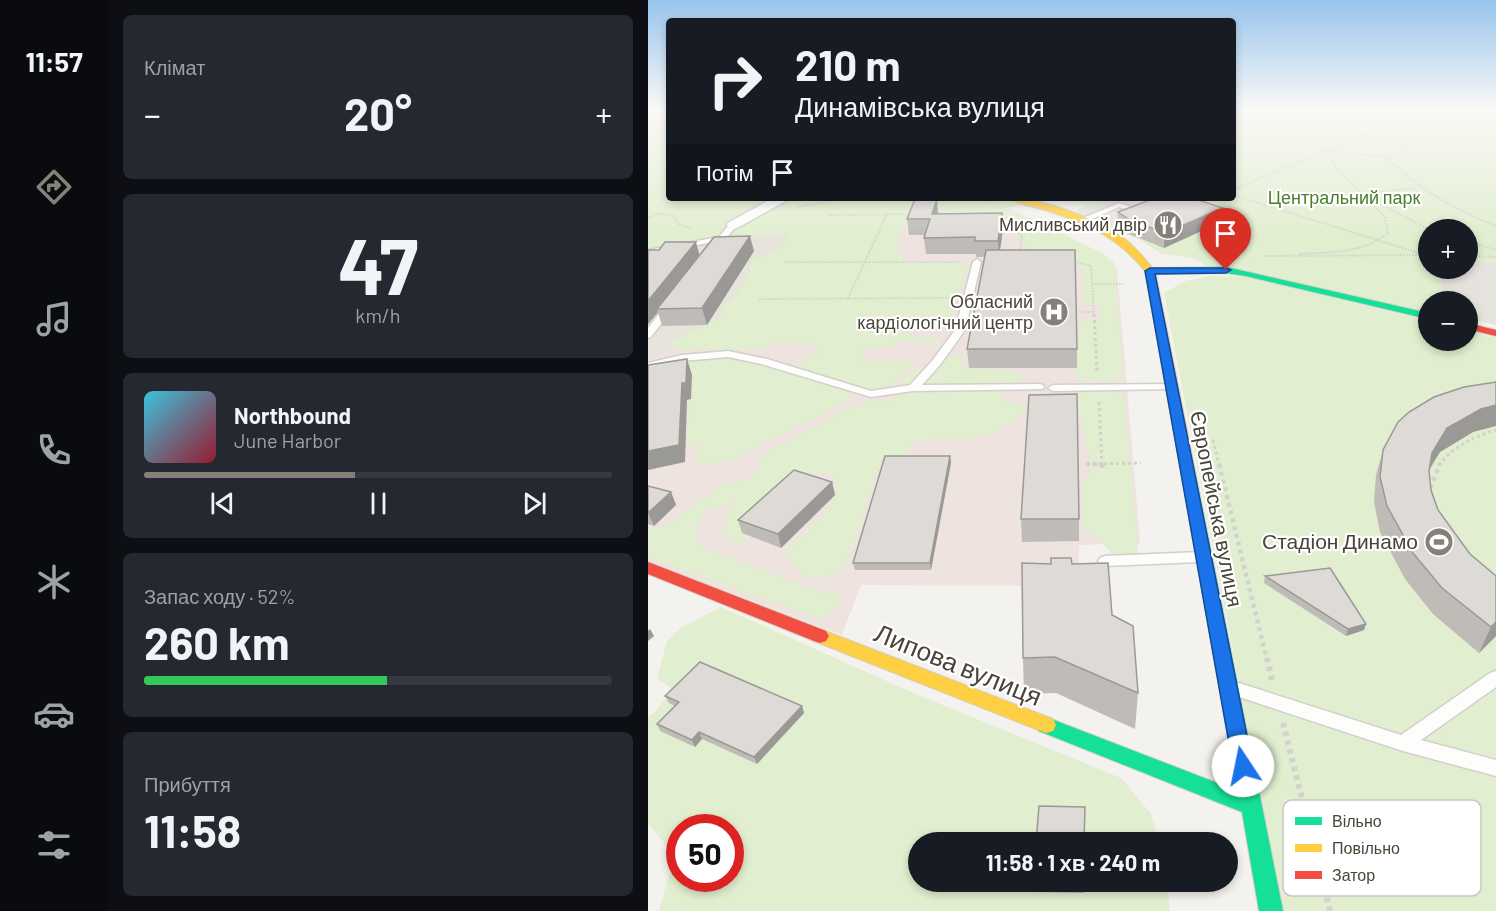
<!DOCTYPE html>
<html lang="uk">
<head>
<meta charset="utf-8">
<style>
  :root { --surface:#171b24; --page:#242831; --text:#f1f3f6; --muted:#9ea1a6; --line:#363941; --accent:#868178 }
  body { margin:0; font-family:Barlow,sans-serif; background:var(--page); color:var(--text); height:100vh; display:flex; flex-direction:column; font-size:22px; white-space:nowrap }
  * { box-sizing:border-box; margin:0 }
  p { font-size:20px; color:var(--muted) }
  .icon { flex:none; width:33px; height:33px; fill:none; stroke:currentColor; stroke-width:2; stroke-linecap:round; stroke-linejoin:round }
  .map { position:relative; flex:1; overflow:hidden }
  .drawer { display:flex; flex-direction:column; gap:15px; padding:15px; background:#0d0f14; width:540px }
  .drawer>* { flex:none }
  .banner { position:absolute; left:18px; top:18px; width:570px; height:183px; border-radius:6px; box-shadow:0 3px 9px #0003; background:#171b24; color:var(--text); overflow:hidden }
  .controls { position:absolute; left:770px; top:219px; display:grid; gap:12px }
  .controls a { display:grid; place-items:center; width:60px; height:60px; border-radius:50%; background:var(--surface); box-shadow:0 3px 9px #0003; font-size:30px }
  .speed { position:absolute; left:18px; top:814px; display:flex; gap:12px; font-size:30px; font-weight:700; text-align:center }
  .speed>* { display:grid; place-content:center; width:78px; height:78px; border-radius:50%; background:var(--surface); box-shadow:0 3px 9px #0003; line-height:1 }
  .speed .limit { border:9px solid #d22; background:#fff; color:#111 }
  .pin { position:absolute; display:grid; place-items:center; width:51px; height:51px; color:#fff; margin:-62px -26px; border-radius:50% 50% 50% 0; rotate:-45deg; box-shadow:0 0 6px #0007 }
  .pin .icon { rotate:45deg }
  .me { position:absolute; width:66px; margin:-33px; rotate:349deg; stroke-linejoin:round; filter:drop-shadow(0 0 4px #0008) }
  .turn { display:flex; align-items:center; gap:21px; height:126px; padding:0 30px; font-size:27px }
  .turn .icon { width:78px; height:78px; stroke-width:2.5 }
  .turn b { display:block; font-size:42px; line-height:51px }
  .then { display:flex; align-items:center; height:57px; padding:0 30px; background:#0003; gap:12px; font-size:22px }
  .big { font-size:45px; font-weight:700; line-height:1.1 }
  .drawer .widget { flex:1; display:flex; flex-direction:column; justify-content:center; gap:9px; min-width:0; padding:0 21px; border-radius:9px; background:var(--page) }
  .drawer .dial { align-items:center; gap:0 }
  .dial b { font-size:78px; line-height:1 }
  .song { display:flex; align-items:center; gap:18px }
  .cover { width:72px; height:72px; border-radius:9px; background:linear-gradient(135deg,hsl(190 70% 55%),hsl(350 70% 35%)) }
  .played { height:6px; border-radius:3px; background:linear-gradient(90deg,var(--accent) 45%,var(--line) 45%) }
  .keys { display:flex; justify-content:space-around; direction:ltr }
  .heat { display:flex; justify-content:space-between; align-items:center; font-size:33px; direction:ltr }
  .charge { height:9px; border-radius:4px; background:linear-gradient(90deg,#34c759 52%,var(--line) 0) }
  .trip { position:absolute; left:260px; top:832px; width:330px; height:60px; border-radius:30px; background:var(--surface); box-shadow:0 3px 9px #0003; font-weight:700; line-height:60px; text-align:center }
  main { display:flex; flex:1; min-height:0 }
  .tabs { display:flex; flex-direction:column; width:108px; justify-content:space-around; align-items:center; background:#090b0e; color:var(--muted) }
  .tabs .icon { width:42px; height:42px }
  .tabs .active { color:var(--accent) }
  .tabs b { font-size:27px; color:var(--text) }
  .map>svg:first-child { display:block }
  .residential { fill:#e7e4dc }
  .medical { fill:#eee3df }
  .green { fill:#e1eecf; fill-rule:evenodd }
  .parking { fill:#e6e3df }
  .lines { fill:none; stroke-linecap:round; stroke-linejoin:round }
  .lane-casing { stroke:#d2d0cb; stroke-width:3 }
  .street-casing { stroke:#d2d0cb; stroke-width:3 }
  .fast-casing { stroke:#d3cfc5; stroke-width:2 }
  .slow-casing { stroke:#d3cfc5; stroke-width:2 }
  .jam-casing { stroke:#d3cfc5; stroke-width:2 }
  .path-far3 { stroke:#d3d2cc; stroke-width:2; stroke-dasharray:1.5 1.5; stroke-linecap:butt }
  .path-far2 { stroke:#d3d2cc; stroke-width:3; stroke-dasharray:3 3; stroke-linecap:butt }
  .path-far1 { stroke:#d3d2cc; stroke-width:4.5; stroke-dasharray:4 4; stroke-linecap:butt }
  .path { stroke:#d3d2cc; stroke-width:6; stroke-dasharray:4.5 4.5; stroke-linecap:butt }
  .lane { fill:#fdfdfc; fill-rule:evenodd }
  .street { fill:#fdfdfc; fill-rule:evenodd }
  .fast { fill:#16e098; fill-rule:evenodd }
  .slow { fill:#ffcf43; fill-rule:evenodd }
  .jam { fill:#f24e42; fill-rule:evenodd }
  .wall { fill:#bfbcb8 }
  .shaded-wall { fill:#9b9996 }
  .building { fill:#dedbd6; stroke:#9b9996; stroke-width:1.5 }
  .route { fill:#1a73e8; stroke:#114b97; stroke-width:1.5 }
  .labels { text-anchor:middle; stroke-width:4.5; stroke-linejoin:round; paint-order:stroke }
  .far-park-label { font-size:18px; fill:#4a7f2a; stroke:#fff }
  .far-poi-label { font-size:18px; fill:#4b4439; stroke:#fff; text-anchor:end }
  .street-label { font-size:21px; fill:#4b4439; stroke:#fff }
  .poi-label { font-size:21px; fill:#4b4439; stroke:#fff; text-anchor:end }
  .near-street-label { font-size:26px; fill:#4b4439; stroke:#fff }
  .key { fill:#fff; stroke:#c9c7c4; stroke-width:1.5 }
  .key-label { font-size:16px; fill:#4b4439 }
</style>
</head>
<body>
<main>
<nav class="tabs">
<b>11:57</b>
<svg class="icon active" aria-label="directions" viewBox="0 0 24 24"><path d="M12 3l9 9-9 9-9-9zM9 14v-3h6M13 9l2 2-2 2"/></svg>
<svg class="icon" aria-label="music" viewBox="0 0 24 24"><path d="M9 18V5l10-2v13"/><circle cx="6" cy="18" r="3"/><circle cx="16" cy="16" r="3"/></svg>
<svg class="icon" aria-label="phone" viewBox="0 0 24 24"><path d="M5 4h4l2 5-3 2q2 4 5 5l2-3 5 2v4C11 20 4 13 5 4z"/></svg>
<svg class="icon" aria-label="climate" viewBox="0 0 24 24"><path d="M12 3v18M4 7l16 10M4 17L20 7"/></svg>
<svg class="icon" aria-label="car" viewBox="0 0 24 24"><path d="M5 17H2v-5l4-1 3-4h7l3 4 3 1v5h-3M9 17h6M6 11h13"/><circle cx="7" cy="17" r="2"/><circle cx="17" cy="17" r="2"/></svg>
<svg class="icon" aria-label="filters" viewBox="0 0 24 24"><path d="M4 7h16M4 17h16"/><circle cx="9" cy="7" r="2"/><circle cx="15" cy="17" r="2"/></svg>
</nav>
<section class="drawer">
<div class="widget"><p>Клімат</p>
<div class="heat"><a>−</a><b class="big">20°</b><a>+</a></div>
</div>
<div class="widget dial"><b>47</b><p>km/h</p></div>
<div class="widget">
<div class="song"><i class="cover"></i><div><b>Northbound</b><p>June Harbor</p></div></div>
<div class="played"></div>
<div class="keys"><svg class="icon" aria-label="previous" viewBox="0 0 24 24"><path d="M18 5L8 12l10 7zM5 5v14"/></svg><svg class="icon" aria-label="pause" viewBox="0 0 24 24"><path d="M8 5v14M16 5v14"/></svg><svg class="icon" aria-label="next" viewBox="0 0 24 24"><path d="M6 5l10 7-10 7zM19 5v14"/></svg></div>
</div>
<div class="widget"><p>Запас ходу · 52%</p><b class="big">260 km</b><div class="charge"></div></div>
<div class="widget"><p>Прибуття</p><b class="big">11:58</b></div>
</section>
<div class="map">
<svg width="848" height="911" viewBox="0 0 848 911">
  <rect width="100%" height="100%" fill="#f4f2ee"/>
  <!-- residential -->
  <path class="residential" d="M158 217 91 324 0 359V243Z"/>
  <!-- medical -->
  <path class="medical" d="M350 209 469 269 492 543 431 545V564L396 586 213 585 194 635 0 561V359L91 324 158 217Z"/>
  <!-- green -->
  <g class="green">
    <path d="M0 111H21V198H365L382 203 358 208C382 217 404 228 427 240 441 248 456 251 467 264L475 374 463 383 429 380 427 369 431 325 434 320 450 318 452 314 451 304 435 305 434 269 426 265 387 258 377 249 369 235 329 217 280 212 260 217 249 238V252L258 262H321L301 327 266 324 258 335 293 339 290 343 249 341 245 347 216 348 213 360 267 362 264 367 237 388 223 389 166 376 160 378 199 390 202 392 203 398 188 408 93 455 78 461 49 466 50 444 38 446 44 376 22 364C43 361 67 355 88 359 136 366 124 380 172 350L165 344 132 342 112 350H32L23 344 42 331 70 319 77 306 92 291 101 272 103 262C118 251 131 258 140 234H115L0 249Z"/>
    <path d="M585 111H848V325L819 318V302H780V312L561 267 545 258 514 254 492 240 425 213 438 204 413 198H585ZM780 230H819V268H780Z"/>
    <path d="M564 276 599 277 780 321V340H819V330L848 338V911H635L516 293 537 281Z"/>
    <path d="M311 354 317 368 357 370 374 375 371 382 355 394V399L377 406 374 416C364 422 352 431 341 435 316 443 284 434 261 445L259 456 235 465 228 476C221 495 203 563 191 572 183 578 173 577 164 577 155 576 140 562 137 554 156 527 187 514 190 479 178 472 169 472 156 476L92 546 75 535C75 521 80 513 87 502L56 511 49 526 50 546 174 592 194 593 195 599 175 620 0 557V528C26 530 46 501 68 489 79 483 93 481 105 477L116 453 206 406 227 400 241 402 250 397 257 387 254 382 260 373Z"/>
    <path d="M458 391 475 395 478 414 490 549V554L483 558 466 557 450 537 435 530 434 484 442 471 441 458 429 403 424 395 431 392Z"/>
    <path d="M73 607 263 692 473 778 503 814 511 843H270V882H519L522 911H11L26 856 0 823V717L6 713 25 689 9 678 19 641 34 627ZM32 828H82V879H32Z"/>
  </g>
  <!-- parking -->
  <g class="parking">
    <path d="M465 198H500L516 204 461 225 427 212Z"/>
    <path d="M819 262 848 263V325L827 319 833 311 819 306V302L797 299 792 279 801 269 819 268Z"/>
  </g>
  <g class="lines">
    <!-- lane casing -->
    <g class="lane-casing">
      <g id="lane">
        <path d="M471 203 497 212 493 214 471 207 435 223 428 221Z"/>
        <path d="M83 222 90 224 68 251 61 249 66 242 0 254V250L71 237Z"/>
        <path d="M329 259 333 262 317 330 292 365 274 385 391 384 395 385 396 387 395 389 265 391 223 397 113 364 80 357 34 361 0 369V363L34 355 80 351 119 359 223 391 262 385 284 361 307 330 325 262Z"/>
        <path d="M20 305 25 308 3 337 0 338V328L17 306Z"/>
        <path d="M524 384 528 385 529 387 528 389 405 391 400 388 405 385Z"/>
        <path d="M552 552 557 554 559 557 557 560 552 562 457 566 452 564 450 561 452 558 457 556Z"/>
        <path d="M848 671V687L773 740 848 760V776L755 751 585 695 583 690 585 685 591 683 753 735 842 673Z"/>
      </g>
    </g>
    <!-- street casing -->
    <g class="street-casing">
      <path id="street" d="M125 198H143L91 227 86 229 78 224Z"/>
    </g>
    <!-- fast casing -->
    <g class="fast-casing">
      <g id="fast">
        <path d="M578 267 780 313V319L598 276 578 273 502 274 497 271 502 268Z"/>
        <path d="M541 472 548 476 635 911H611L594 812 391 731 388 725 391 719 398 717 590 791 534 476Z"/>
      </g>
    </g>
    <!-- slow casing -->
    <g class="slow-casing">
      <g id="slow">
        <path d="M361 198C396 198 450 219 478 240 489 249 498 260 507 271L548 476 546 479H536L534 476 497 271C472 239 439 223 400 211 388 207 371 205 361 198Z"/>
        <path d="M172 629 405 719 408 725 405 731 398 733 166 641 163 636 166 631Z"/>
      </g>
    </g>
    <!-- jam casing -->
    <g class="jam-casing">
      <g id="jam">
        <path d="M819 323 848 330V336L819 329Z"/>
        <path d="M0 562 178 631 181 636 178 641 172 643 166 641 0 574Z"/>
      </g>
    </g>
    <!-- path-far3 -->
    <g class="path-far3">
      <path d="M0 121 3 114 11 111"/>
      <path d="M0 126 21 124"/>
      <path d="M585 129 590 111"/>
      <path d="M679 151 739 157 831 111"/>
      <path d="M675 152 713 194 782 230"/>
      <path d="M739 157C770 190 807 209 848 226"/>
      <path d="M585 190 771 111"/>
      <path d="M713 194 769 188"/>
      <path d="M585 195 774 254"/>
      <path d="M333 198 343 201"/>
      <path d="M150 207 195 198"/>
      <path d="M179 215 265 214"/>
      <path d="M0 218 10 214 24 215 30 224 43 228"/>
      <path d="M351 223 374 235 372 254"/>
      <path d="M819 241 848 250"/>
      <path d="M651 254C682 252 714 254 740 233L737 217 719 198"/>
      <path d="M617 256 780 255"/>
      <path d="M819 256 848 257"/>
      <path d="M423 261 443 266 446 316"/>
      <path d="M137 262H313"/>
      <path d="M444 284H475"/>
      <path d="M200 298 239 214"/>
      <path d="M111 299 304 298"/>
      <path d="M428 312H446"/>
    </g>
    <!-- path-far2 -->
    <g class="path-far2">
      <path d="M446 314 449 373"/>
      <path d="M451 402 454 465"/>
      <path d="M565 440 571 465"/>
      <path d="M438 464 493 463"/>
      <path d="M791 465C806 446 825 437 848 430"/>
    </g>
    <!-- path-far1 -->
    <g class="path-far1">
      <path d="M438 464H449"/>
      <path d="M454 464V471"/>
      <path d="M571 464 619 660"/>
      <path d="M782 488 792 464"/>
    </g>
    <!-- path -->
    <g class="path">
      <path d="M619 658 624 680"/>
      <path d="M635 723 682 911"/>
    </g>
    <!-- lane -->
    <use href="#lane" class="lane"/>
    <!-- street -->
    <use href="#street" class="street"/>
    <!-- fast -->
    <use href="#fast" class="fast"/>
    <!-- slow -->
    <use href="#slow" class="slow"/>
    <!-- jam -->
    <use href="#jam" class="jam"/>
  </g>
  <!-- wall -->
  <g class="wall">
    <path d="M470 212 573 222 516 248 481 234 469 227Z"/>
    <path d="M290 213H354L355 229 352 250 429 349V368H321L319 349 337 257H328V254H278L276 238 277 235H261L259 219Z"/>
    <path d="M0 250 51 255 106 251 59 325 14 326 10 312 0 324Z"/>
    <path d="M825 432 792 452 781 471 783 490 790 510 848 636 831 653 785 614 757 579 732 532 726 502 728 475 735 450Z"/>
    <path d="M302 456 303 463 283 570H207L205 563Z"/>
    <path d="M184 482 187 495 133 548 94 533 90 520Z"/>
    <path d="M0 486 23 492 28 505 6 526 0 524Z"/>
    <path d="M373 519H431V541L374 542Z"/>
    <path d="M424 564 464 615 490 693 487 729 408 693 376 694 375 658Z"/>
    <path d="M617 576 718 624 716 630 698 636 616 583Z"/>
    <path d="M17 696 154 706 156 713 109 764 54 739 47 747 12 731 9 724 27 706 21 703Z"/>
    <path d="M436 882V893L386 892 385 886Z"/>
  </g>
  <!-- shaded-wall -->
  <g class="shaded-wall">
    <path d="M289 199 290 215 284 214Z"/>
    <path d="M575 208 573 222 516 248 517 233Z"/>
    <path d="M354 213 355 229 351 257 350 241Z"/>
    <path d="M102 236 106 251 59 325 54 308Z"/>
    <path d="M48 242 52 257 9 309 10 312 0 324V301Z"/>
    <path d="M39 359 44 375 43 399 39 400 37 462 0 470V451L34 383Z"/>
    <path d="M848 405V426L825 432 792 452 776 477 784 453 799 428 833 409Z"/>
    <path d="M302 456 303 463 283 570 282 563Z"/>
    <path d="M184 482 187 495 133 548 130 534Z"/>
    <path d="M23 492 28 505 6 526 0 513Z"/>
    <path d="M848 622V636L831 653 843 627Z"/>
    <path d="M718 624 716 630 698 636 700 629Z"/>
    <path d="M2 629 6 636 0 641V631Z"/>
    <path d="M154 706 156 713 109 764 106 757Z"/>
    <path d="M51 732 54 739 47 747 44 740Z"/>
  </g>
  <!-- building -->
  <g class="building">
    <path d="M507 198H544L575 208 517 233 482 220 470 212Z"/>
    <path d="M267 199H289L284 214 354 213 350 241H327V237L276 238 282 219H259Z"/>
    <path d="M102 236 54 308 9 309 66 237Z"/>
    <path d="M17 242H48L0 301V250H11Z"/>
    <path d="M338 250H427L429 349H319Z"/>
    <path d="M39 359 38 383H34L31 445 0 451V365Z"/>
    <path d="M848 382V405L833 409 799 428 784 453 781 471 783 490 790 510 822 554 848 576V622L843 627 794 588 765 553 739 506 732 477 735 450 750 422 761 412 786 397 816 387Z"/>
    <path d="M429 394 431 519H373L381 395Z"/>
    <path d="M237 456H302L282 563H205Z"/>
    <path d="M146 470 184 482 130 534 90 520Z"/>
    <path d="M0 486 23 492 0 513Z"/>
    <path d="M403 558H423L424 564 460 563 464 615 485 626 490 693 407 657 375 658 374 563 403 564Z"/>
    <path d="M682 568 718 624 700 629 617 576Z"/>
    <path d="M52 662 154 706 106 757 51 732 44 740 9 724 31 702 17 696Z"/>
    <path d="M391 806 437 807 436 843H388Z"/>
    <path d="M385 882H436V887L385 886Z"/>
  </g>
  <!-- sky -->
  <linearGradient id="sky" x2="0" y2="1"><stop stop-color="#98c4ec"/><stop offset="0.46" stop-color="#faf9f7"/><stop offset="1" stop-color="#faf9f7" stop-opacity="0"/></linearGradient>
  <rect width="848" height="239" fill="url(#sky)"/>
  <!-- route -->
  <path class="route" d="M502 268H578L583 270 578 273 507 274 605 766 603 773 595 775 588 773 585 766 497 271Z"/>
  <!-- icons -->
  <defs>
    <g id="restaurant-disc" transform="scale(1.5)"><circle r="9.5" fill="#868178" stroke="#fff"/><path d="M-5-6h1v4h1v-4h1v4h1v-4h1v5L-1.5 .5V6h-2V.5L-5-1ZM5-6V6H3V1.5H1.5Q1.5-4 5-6Z" fill="#fff"/></g>
    <g id="hospital-disc" transform="scale(1.5)"><circle r="9.5" fill="#868178" stroke="#fff"/><path d="M-5-5h3v3.5h4V-5h3V5h-3V1.5h-4V5h-3Z" fill="#fff"/></g>
    <g id="stadium-disc" transform="scale(1.5)"><circle r="9.5" fill="#868178" stroke="#fff"/><path d="M0-5a6.5 5 0 1 0 0 10a6.5 5 0 1 0 0-10ZM-3.5-1.8h7v3.6h-7Z" fill="#fff"/></g>
  </defs>
  <g fill-rule="evenodd">
    <use href="#restaurant-disc" x="520" y="225"/>
    <use href="#hospital-disc" x="406" y="312"/>
    <use href="#stadium-disc" x="791" y="542"/>
  </g>
  <g class="labels">
    <!-- far-park labels -->
    <g class="far-park-label">
      <text x="696" y="204">Центральний парк</text>
    </g>
    <!-- far-poi labels -->
    <g class="far-poi-label">
      <text x="499" y="231">Мисливський двір</text>
      <text x="385" y="308">Обласний<tspan x="385" dy="21">кардiологiчний центр</tspan></text>
    </g>
    <!-- street labels -->
    <g class="street-label">
      <text transform="translate(568 509) rotate(79)" y="7">Європейська вулиця</text>
    </g>
    <!-- poi labels -->
    <g class="poi-label">
      <text x="770" y="549">Стадіон Динамо</text>
    </g>
    <!-- near-street labels -->
    <g class="near-street-label">
      <text transform="translate(310 665) rotate(22)" y="9">Липова вулиця</text>
    </g>
  </g>
  <!-- legend -->
  <rect x="635" y="800" width="198" height="96" rx="9" class="key"/>
  <rect x="647" y="817" width="27" height="8" fill="#16e098"/>
  <rect x="647" y="844" width="27" height="8" fill="#ffcf43"/>
  <rect x="647" y="871" width="27" height="8" fill="#f24e42"/>
  <g class="key-label">
    <text x="684" y="827">Вільно</text>
    <text x="684" y="854">Повільно</text>
    <text x="684" y="881">Затор</text>
  </g>
</svg>
<div class="controls">
<a>+</a>
<a>−</a>
</div>
<div class="speed"><div class="limit">50</div></div>
<div class="pin" style="left:578px;top:270px;background:#d93025"><svg class="icon" aria-label="arrive" viewBox="0 0 24 24"><path d="M6 21V4h12l-3 4 3 4H6"/></svg></div>
<svg class="me" style="left:595px;top:766px" viewBox="-20 -20 40 40"><circle r="19" fill="#fff"/><path d="M0-13L10 11 0 6-10 11z" fill="#1a73e8"/></svg>
<div class="trip">11:58 · 1 хв · 240 m</div>
<div class="banner">
<div class="turn"><svg class="icon" aria-label="right" viewBox="0 0 24 24"><path d="M7 20v-9h11M14 6l5 5-5 5"/></svg><div><b>210 m</b>Динамівська вулиця</div></div>
<div class="then">Потім<svg class="icon" aria-label="arrive" viewBox="0 0 24 24"><path d="M6 21V4h12l-3 4 3 4H6"/></svg></div>
</div>
</div>
</main>
</body>
</html>
